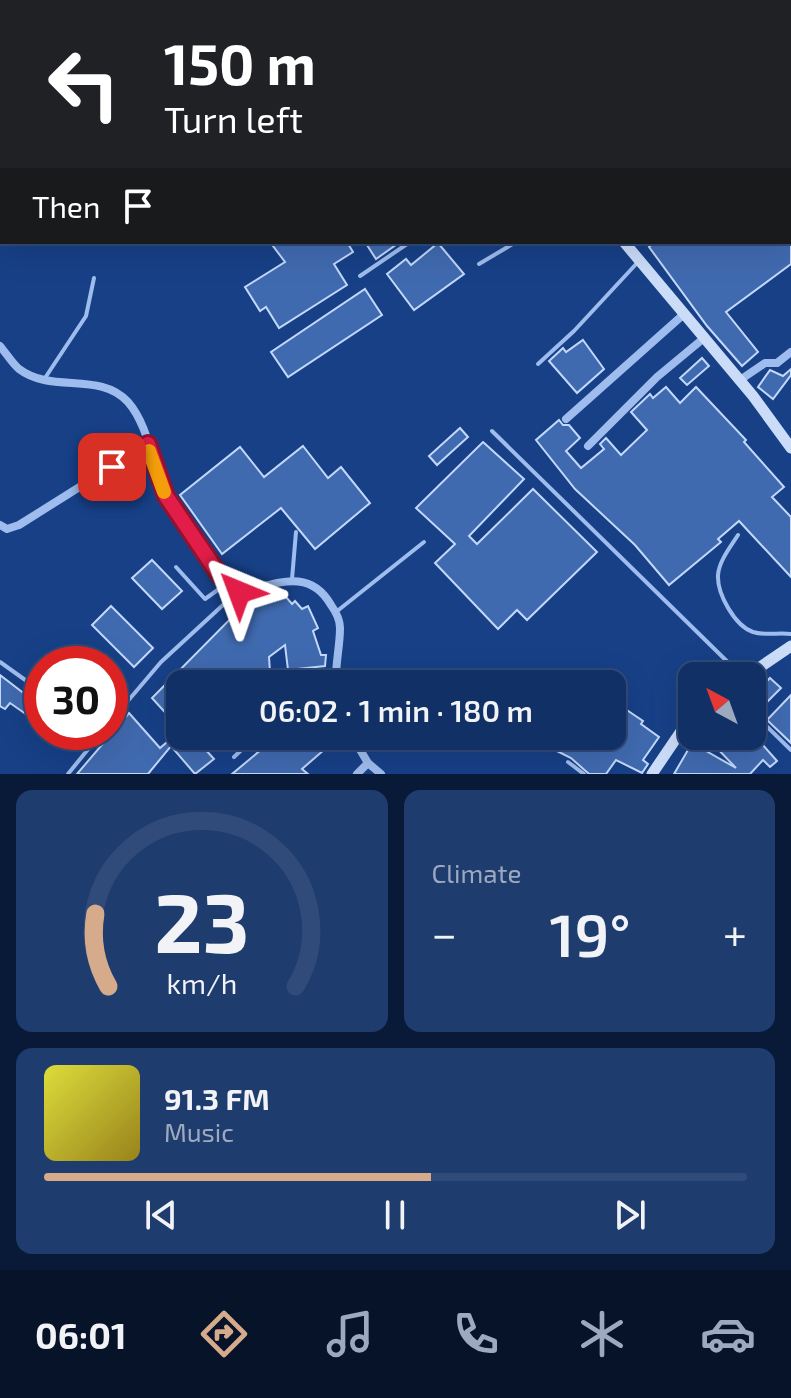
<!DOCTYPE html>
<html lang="en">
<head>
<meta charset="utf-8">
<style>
  :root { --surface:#113065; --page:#1e3c6e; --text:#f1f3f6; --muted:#9ca9bf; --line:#304b79; --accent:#d6ab8b }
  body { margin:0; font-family:"Exo 2",sans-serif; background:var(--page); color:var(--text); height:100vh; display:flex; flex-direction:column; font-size:30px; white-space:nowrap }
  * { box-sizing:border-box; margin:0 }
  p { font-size:26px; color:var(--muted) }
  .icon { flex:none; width:44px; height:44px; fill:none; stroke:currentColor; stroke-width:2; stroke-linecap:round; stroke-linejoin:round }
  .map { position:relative; height:774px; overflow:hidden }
  .details { display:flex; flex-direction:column; gap:16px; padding:16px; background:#091a38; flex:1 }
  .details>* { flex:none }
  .guide { position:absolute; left:0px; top:0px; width:792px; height:244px; box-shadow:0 8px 32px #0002,0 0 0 2px var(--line); background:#202124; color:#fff; overflow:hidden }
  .needle { width:52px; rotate:319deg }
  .fabs { position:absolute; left:678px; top:662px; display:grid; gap:16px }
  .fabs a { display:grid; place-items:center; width:88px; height:88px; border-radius:16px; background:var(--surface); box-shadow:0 8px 32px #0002,0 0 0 2px var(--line); font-size:40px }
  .speed { position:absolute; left:24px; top:646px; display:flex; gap:16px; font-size:40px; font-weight:700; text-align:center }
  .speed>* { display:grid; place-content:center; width:104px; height:104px; border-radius:50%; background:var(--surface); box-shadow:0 8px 32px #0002,0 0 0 2px var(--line); line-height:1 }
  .speed .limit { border:12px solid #d22; background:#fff; color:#111 }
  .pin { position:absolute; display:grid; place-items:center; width:68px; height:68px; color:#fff; margin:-34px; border-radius:16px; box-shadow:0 4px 12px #0006 }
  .me { position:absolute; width:88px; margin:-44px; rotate:316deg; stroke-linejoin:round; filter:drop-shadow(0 0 6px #0008) }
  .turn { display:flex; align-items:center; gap:28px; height:168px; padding:0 32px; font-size:36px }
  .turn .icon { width:104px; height:104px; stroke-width:2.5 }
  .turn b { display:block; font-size:56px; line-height:68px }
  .then { display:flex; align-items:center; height:76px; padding:0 32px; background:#0003; gap:16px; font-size:30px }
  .big { font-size:60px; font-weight:600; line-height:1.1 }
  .details .widget { flex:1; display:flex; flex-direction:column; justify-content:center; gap:12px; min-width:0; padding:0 28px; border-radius:16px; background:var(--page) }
  .details .dial { align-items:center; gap:0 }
  .dial svg { height:208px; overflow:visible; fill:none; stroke:var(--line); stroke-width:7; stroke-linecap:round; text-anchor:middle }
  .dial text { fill:var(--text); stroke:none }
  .song { display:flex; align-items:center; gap:24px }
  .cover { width:96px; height:96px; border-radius:12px; background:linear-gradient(135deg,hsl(60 70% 55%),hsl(50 70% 35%)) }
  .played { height:8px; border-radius:4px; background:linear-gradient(90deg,var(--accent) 55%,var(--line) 55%) }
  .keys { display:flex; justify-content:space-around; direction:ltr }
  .heat { display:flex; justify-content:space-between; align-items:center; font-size:44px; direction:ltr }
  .details .tiles { flex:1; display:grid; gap:16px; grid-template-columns:1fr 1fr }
  .widget:last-child { grid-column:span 2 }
  .trip { position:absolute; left:166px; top:670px; width:460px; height:80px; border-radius:16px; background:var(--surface); box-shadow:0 8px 32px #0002,0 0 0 2px var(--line); font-weight:600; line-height:80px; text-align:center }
  .menu { display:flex; height:128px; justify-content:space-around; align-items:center; background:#071328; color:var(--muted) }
  .menu .icon { width:56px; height:56px }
  .menu .on { color:var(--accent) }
  .menu b { font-size:36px; color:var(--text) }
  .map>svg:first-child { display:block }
  .building { fill:#406ab0; stroke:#c3d8fa; stroke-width:2 }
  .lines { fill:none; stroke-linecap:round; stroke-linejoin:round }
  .service { stroke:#9ebced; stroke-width:4 }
  .minor { stroke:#9ebced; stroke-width:8 }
  .secondary { stroke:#cbdcf9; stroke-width:11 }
  .route-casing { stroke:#92132f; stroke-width:20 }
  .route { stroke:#e11d48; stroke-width:14 }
  .slow { stroke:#f59e0b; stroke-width:14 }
</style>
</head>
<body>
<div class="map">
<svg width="791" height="774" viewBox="0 0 791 774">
  <rect width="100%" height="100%" fill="#174087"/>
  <!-- building -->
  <g class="building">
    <path d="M270 242H347L353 252 334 264 347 285 279 328 266 307 260 311 245 287 285 262Z"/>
    <path d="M365 242H400L376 259Z"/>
    <path d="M655 242H791V264L726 312 758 352 742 366 707 326 649 247Z"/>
    <path d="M438 243 464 274 414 310 387 274 406 259 411 265Z"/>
    <path d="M365 289 382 315 288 377 271 352Z"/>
    <path d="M583 340 604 369 577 393 549 361 563 348 566 352Z"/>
    <path d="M702 358 709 366 687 385 680 378Z"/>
    <path d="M791 369V375L773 399 758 387 770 370 783 376Z"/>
    <path d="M666 387 680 403 696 387 746 440 744 442 784 487 772 497 791 517V577L739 521 718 539 721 542 669 585 635 545 575 489 536 440 559 420 563 425H569L580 438 566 451 581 468 604 449 600 444 606 438 621 455 647 430 631 412 650 394 653 398Z"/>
    <path d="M460 428 468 437 437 465 429 456Z"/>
    <path d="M483 442 524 479 469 536 477 544 533 489 597 552 527 620 517 610 498 629 435 563 455 544 416 508Z"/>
    <path d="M303 446 328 478 341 467 370 503 315 549 281 508 222 554 180 495 240 447 264 477Z"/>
    <path d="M152 560 182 591 162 609 132 578Z"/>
    <path d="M280 590 292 604 295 601 302 609 308 606 318 628 313 631 321 655H326L325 666 288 670 285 645 269 657 270 672 241 673 250 684H180V729L152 698 252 597 257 595 266 603Z"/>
    <path d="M111 606 153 648 134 667 92 625Z"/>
    <path d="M0 675 39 705 30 717 10 703 5 709 0 706Z"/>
    <path d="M770 678 781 688 758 711 752 707V696Z"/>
    <path d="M791 695V743L767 720Z"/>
    <path d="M612 700 643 721 641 724 659 737 643 760 648 764 642 773 616 760 606 774H589L571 758 555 750 558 745 542 736H612Z"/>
    <path d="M129 713 160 748 180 731V736H217L204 748 214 759 195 774 171 746 148 774H77Z"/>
    <path d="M272 736H340L302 769 308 774H232L274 739Z"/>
    <path d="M720 736 733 750 747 736H755L777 761 770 767 763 760 750 774H674L692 743 736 768 712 743Z"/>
  </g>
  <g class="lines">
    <!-- service -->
    <g class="service">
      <path d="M436 0 438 2"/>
      <path d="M240 2 243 0"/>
      <path d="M408 2 411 0"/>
      <path d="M0 161 2 159"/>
      <path d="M479 264 516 242"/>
      <path d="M360 276 410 242"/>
      <path d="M538 364 574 331 638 262"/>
      <path d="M45 378 86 316 94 278"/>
      <path d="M492 431 742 676"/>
      <path d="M738 535C731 546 719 561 718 575 717 594 735 626 753 632 766 636 778 632 791 634"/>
      <path d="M176 567 205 599 226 584"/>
      <path d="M292 579 296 532"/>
      <path d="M336 612 424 542"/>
      <path d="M0 662 42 692"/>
      <path d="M752 712 791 750"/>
      <path d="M110 722 161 662 236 593"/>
      <path d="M79 732 92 746"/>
      <path d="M234 757 256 736"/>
      <path d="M568 762 584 774"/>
      <path d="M68 774 102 732"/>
    </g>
    <!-- minor -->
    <g class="minor">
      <path d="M525 0 527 2"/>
      <path d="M714 0 715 2"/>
      <path d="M504 2 507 0"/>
      <path d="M582 2 585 0"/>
      <path d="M594 2 597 0"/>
      <path d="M724 2 726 0"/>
      <path d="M790 10H791"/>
      <path d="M790 65H791"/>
      <path d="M0 346C6 353 12 363 19 369 52 394 100 371 128 402 149 426 152 465 165 493 174 514 219 578 236 593 273 586 308 565 331 605 336 612 340 619 340 628 340 647 335 665 336 684"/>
      <path d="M740 380 765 363H777L791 352"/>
      <path d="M566 419 684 314"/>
      <path d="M588 446 657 377 704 338"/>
      <path d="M0 525 7 529 19 525 148 444"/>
      <path d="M352 736 368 763 381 774"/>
      <path d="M357 774 368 763"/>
    </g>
    <!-- secondary -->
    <g class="secondary">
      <path d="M472 0 473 2"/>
      <path d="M624 242 753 396 791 448"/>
      <path d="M747 676 791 646"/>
      <path d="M652 774 692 715"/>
    </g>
  </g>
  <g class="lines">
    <!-- route casing -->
    <g class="route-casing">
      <path id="route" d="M112 467 148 444 166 496 220 576 239 592"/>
    </g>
    <!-- route -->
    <use href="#route" class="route"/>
    <!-- slow -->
    <path class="slow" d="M149 451 164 492"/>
  </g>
</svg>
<div class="fabs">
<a><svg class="needle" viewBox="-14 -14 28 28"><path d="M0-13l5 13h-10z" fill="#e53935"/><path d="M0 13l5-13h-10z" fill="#9ca9bf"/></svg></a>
</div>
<div class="speed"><div class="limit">30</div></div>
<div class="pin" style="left:112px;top:467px;background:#d93025"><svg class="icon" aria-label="arrive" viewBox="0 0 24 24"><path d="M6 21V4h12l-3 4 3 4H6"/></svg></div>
<svg class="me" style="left:239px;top:592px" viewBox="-20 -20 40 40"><path d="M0-17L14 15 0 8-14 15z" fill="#e11d48" stroke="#fff" stroke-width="4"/></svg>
<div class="trip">06:02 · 1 min · 180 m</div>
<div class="guide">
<div class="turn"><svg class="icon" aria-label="left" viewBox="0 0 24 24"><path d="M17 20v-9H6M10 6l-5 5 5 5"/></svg><div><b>150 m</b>Turn left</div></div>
<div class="then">Then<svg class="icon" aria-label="arrive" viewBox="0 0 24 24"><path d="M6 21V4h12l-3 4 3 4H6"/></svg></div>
</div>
</div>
<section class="details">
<div class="tiles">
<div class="widget dial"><svg viewBox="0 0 100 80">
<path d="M14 69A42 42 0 1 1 86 69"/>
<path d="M14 69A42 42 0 0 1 9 41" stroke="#d6ab8b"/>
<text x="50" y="56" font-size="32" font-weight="700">23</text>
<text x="50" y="72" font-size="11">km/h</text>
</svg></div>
<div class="widget"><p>Climate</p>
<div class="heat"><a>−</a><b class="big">19°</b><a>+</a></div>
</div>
<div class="widget">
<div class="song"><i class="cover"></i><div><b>91.3 FM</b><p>Music</p></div></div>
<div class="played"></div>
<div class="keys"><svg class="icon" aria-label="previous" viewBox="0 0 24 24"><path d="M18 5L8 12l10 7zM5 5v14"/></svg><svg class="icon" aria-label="pause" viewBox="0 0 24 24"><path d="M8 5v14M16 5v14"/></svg><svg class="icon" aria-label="next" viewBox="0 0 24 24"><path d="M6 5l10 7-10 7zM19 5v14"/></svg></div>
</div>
</div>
</section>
<nav class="menu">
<b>06:01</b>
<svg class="icon on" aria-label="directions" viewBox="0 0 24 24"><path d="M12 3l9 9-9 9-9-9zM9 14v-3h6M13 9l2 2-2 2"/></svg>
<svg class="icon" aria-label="music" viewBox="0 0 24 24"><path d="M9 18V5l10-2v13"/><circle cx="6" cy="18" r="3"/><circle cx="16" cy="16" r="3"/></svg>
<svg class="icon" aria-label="phone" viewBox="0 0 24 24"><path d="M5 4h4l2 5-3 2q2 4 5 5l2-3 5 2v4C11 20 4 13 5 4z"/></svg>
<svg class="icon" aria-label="climate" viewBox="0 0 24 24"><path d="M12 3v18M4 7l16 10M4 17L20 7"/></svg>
<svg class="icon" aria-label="car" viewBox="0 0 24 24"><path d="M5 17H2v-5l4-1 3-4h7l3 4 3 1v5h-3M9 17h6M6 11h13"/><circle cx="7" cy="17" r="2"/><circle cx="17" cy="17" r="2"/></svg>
</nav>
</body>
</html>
